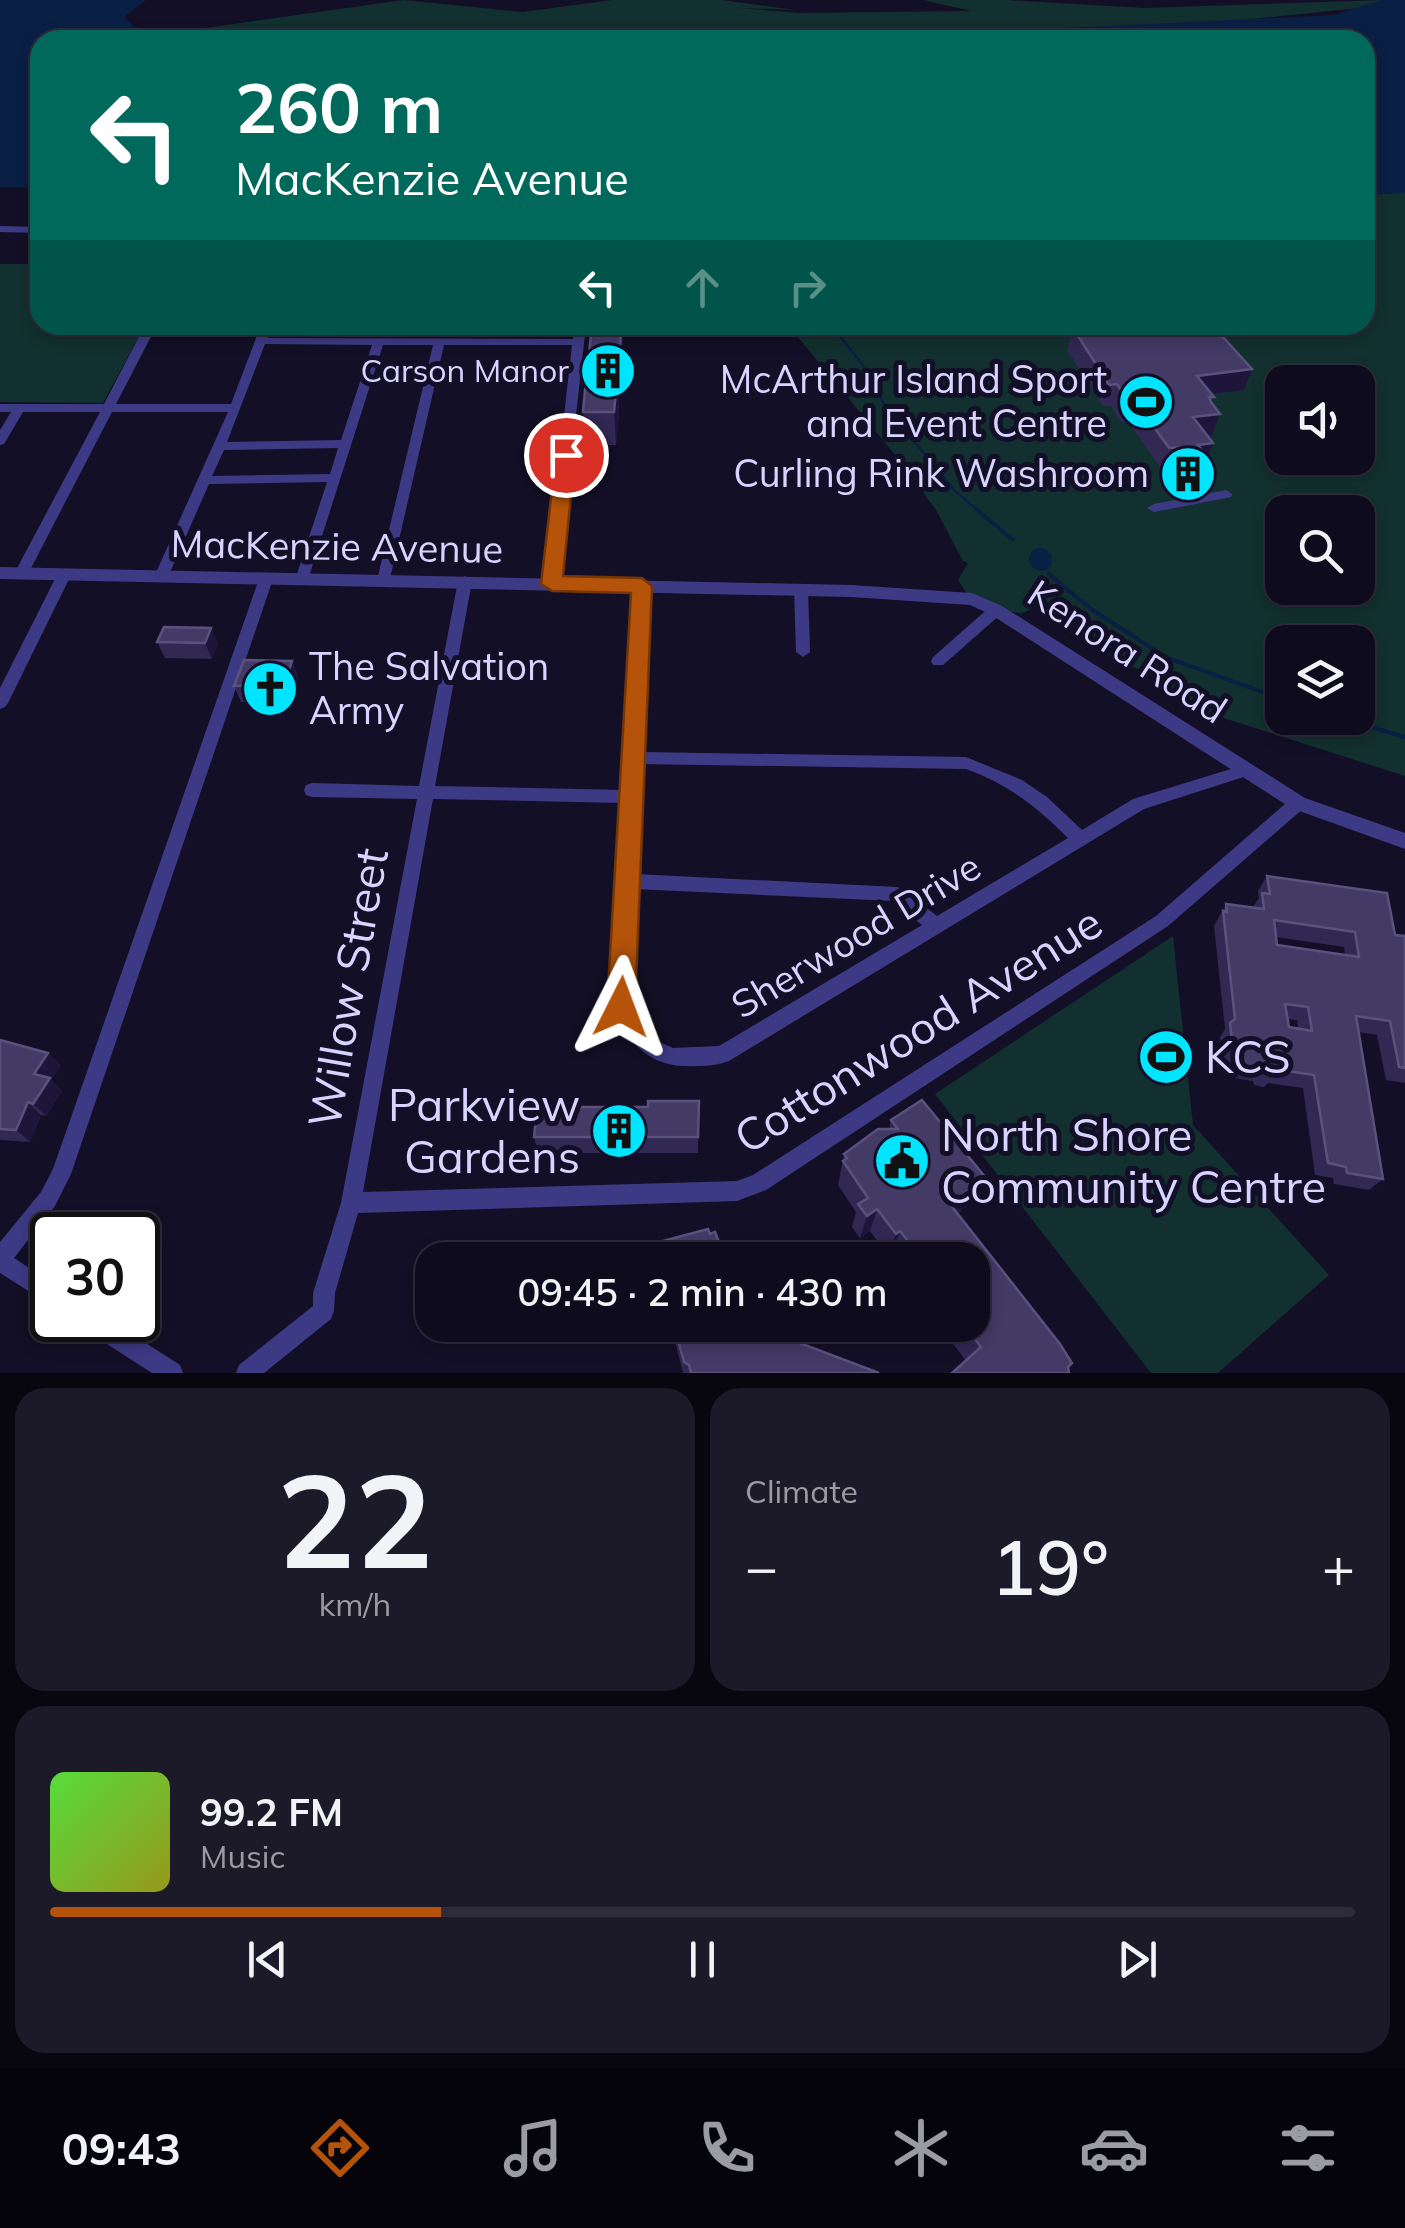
<!DOCTYPE html>
<html lang="en">
<head>
<meta charset="utf-8">
<style>
  :root { --surface:#0e0b1c; --page:#1c1929; --text:#f1f3f6; --muted:#9b9ba3; --line:#2e2b3b; --accent:#b45309 }
  body { margin:0; font-family:Mulish,sans-serif; background:var(--page); color:var(--text); height:100vh; display:flex; flex-direction:column; font-size:38px; white-space:nowrap }
  * { box-sizing:border-box; margin:0 }
  p { font-size:32px; color:var(--muted) }
  .icon { flex:none; width:55px; height:55px; fill:none; stroke:currentColor; stroke-width:2; stroke-linecap:round; stroke-linejoin:round }
  .map { position:relative; height:1373px; overflow:hidden }
  .drawer { display:flex; flex-direction:column; gap:15px; padding:15px; background:#08060f; flex:1 }
  .drawer>* { flex:none }
  .hud { position:absolute; left:30px; top:30px; width:1345px; height:305px; border-radius:30px; box-shadow:0 5px 15px #0003,0 0 0 2px var(--line); background:#00695c; color:#fff; overflow:hidden }
  .tools { position:absolute; left:1265px; top:365px; display:grid; gap:20px }
  .tools a { display:grid; place-items:center; width:110px; height:110px; border-radius:20px; background:var(--surface); box-shadow:0 5px 15px #0003,0 0 0 2px var(--line); font-size:50px }
  .speed { position:absolute; left:30px; top:1212px; display:flex; gap:20px; font-size:50px; font-weight:700; text-align:center }
  .speed>* { display:grid; place-content:center; width:130px; height:130px; border-radius:50%; background:var(--surface); box-shadow:0 5px 15px #0003,0 0 0 2px var(--line); line-height:1 }
  .speed .limit { border:5px solid #111; border-radius:15px; background:#fff; color:#111 }
  .pin { position:absolute; display:grid; place-items:center; width:85px; height:85px; color:#fff; margin:-42px; border:5px solid #fff; border-radius:50%; box-shadow:0 2px 10px #0007 }
  .me { position:absolute; width:110px; margin:-55px; rotate:3deg; stroke-linejoin:round; filter:drop-shadow(0 0 8px #0008) }
  .turn { display:flex; align-items:center; gap:35px; height:210px; padding:0 40px; font-size:45px }
  .turn .icon { width:130px; height:130px; stroke-width:2.5 }
  .turn b { display:block; font-size:70px; line-height:85px }
  .lanes { display:flex; align-items:center; height:95px; padding:0 40px; background:#0003; justify-content:center; gap:50px; direction:ltr }
  .lanes .off { opacity:.35 }
  .big { font-size:75px; font-weight:600; line-height:1.1 }
  .drawer .widget { flex:1; display:flex; flex-direction:column; justify-content:center; gap:15px; min-width:0; padding:0 35px; border-radius:30px; background:var(--page) }
  .drawer .dial { align-items:center; gap:0 }
  .dial b { font-size:130px; line-height:1 }
  .song { display:flex; align-items:center; gap:30px }
  .cover { width:120px; height:120px; border-radius:15px; background:linear-gradient(135deg,hsl(110 70% 55%),hsl(60 70% 35%)) }
  .played { height:10px; border-radius:5px; background:linear-gradient(90deg,var(--accent) 30%,var(--line) 30%) }
  .keys { display:flex; justify-content:space-around; direction:ltr }
  .heat { display:flex; justify-content:space-between; align-items:center; font-size:55px; direction:ltr }
  .drawer .tiles { flex:1; display:grid; gap:15px; grid-template-columns:1fr 1fr }
  .widget:last-child { grid-column:span 2 }
  .trip { position:absolute; left:415px; top:1242px; width:575px; height:100px; border-radius:30px; background:var(--surface); box-shadow:0 5px 15px #0003,0 0 0 2px var(--line); font-weight:600; line-height:100px; text-align:center }
  .tab-bar { display:flex; height:160px; justify-content:space-around; align-items:center; background:#06040b; color:var(--muted) }
  .tab-bar .icon { width:70px; height:70px }
  .tab-bar .on { color:var(--accent) }
  .tab-bar b { font-size:45px; color:var(--text) }
  .map>svg:first-child { display:block }
  .green { fill:#12302f; fill-rule:evenodd }
  .water { fill:#0a1f44 }
  .lines { fill:none; stroke-linecap:round; stroke-linejoin:round }
  .stream-far1 { stroke:#0a1f44; stroke-width:2.5 }
  .stream { stroke:#0a1f44; stroke-width:4 }
  .river { stroke:#0a1f44; stroke-width:22 }
  .minor { fill:#3d3a85; fill-rule:evenodd }
  .tertiary { fill:#3d3a85; fill-rule:evenodd }
  .wall { fill:#312854; fill-rule:evenodd }
  .shaded-wall { fill:#1d163a }
  .building { fill:#433a66; stroke:#5a527e; stroke-width:2.5; fill-rule:evenodd }
  .route { fill:#b45309; stroke:#753606; stroke-width:2.5 }
  .labels { text-anchor:middle; stroke-width:10; stroke-linejoin:round; paint-order:stroke }
  .far-poi-label { font-size:32px; fill:#d9d4ff; stroke:#130f26; text-anchor:end }
  .poi-label { font-size:38px; fill:#d9d4ff; stroke:#130f26; text-anchor:end }
  .street-label { font-size:38px; fill:#d9d4ff; stroke:#130f26 }
  .near-street-label { font-size:45px; fill:#d9d4ff; stroke:#130f26 }
  .near-poi-label { font-size:45px; fill:#d9d4ff; stroke:#130f26; text-anchor:start }
</style>
</head>
<body>
<div class="map">
<svg width="1405" height="1373" viewBox="0 0 1405 1373">
  <rect width="100%" height="100%" fill="#130f26"/>
  <!-- green -->
  <g class="green">
    <path d="M403 0 523 12 612 0H722L796 10 738 8 800 13 971 11 923 0H1006L1144 8 1381 0 1378 6 1051 40H270L184 31Z"/>
    <path d="M1405 193V776L1208 713 1150 675 1085 644 1035 607 1023 613 977 609 958 580 968 563 963 561 936 510 901 462 788 325H1365V194ZM1282 382H1358V458H1282ZM1282 512H1358V588H1282ZM1282 642H1358V718H1282Z"/>
    <path d="M0 264H40V325H145L103 403 0 402Z"/>
    <path d="M1173 936 1193 1125 1329 1275 1218 1373H1151L935 1094Z"/>
  </g>
  <!-- water -->
  <g class="water">
    <path d="M0 0H146L124 17 134 27 253 40H40V188L0 187Z"/>
    <path d="M1381 0H1405V193L1365 194V40H824L1334 15Z"/>
  </g>
  <g class="lines">
    <!-- stream-far1 -->
    <path class="stream-far1" d="M831 325 866 369 885 406 955 491 980 512"/>
    <!-- stream -->
    <g class="stream">
      <path d="M977 510 1013 540"/>
      <path d="M1049 574 1091 609 1165 657 1282 699"/>
      <path d="M1342 718 1405 737"/>
    </g>
    <!-- river -->
    <path class="river" d="M1040 559 1041 560"/>
    <!-- minor -->
    <g class="minor">
      <path d="M0 226 40 227V233L0 232Z"/>
      <path d="M145 325H157L116 404H231L261 325H273L268 338 573 339 574 325H586L557 587H547L545 584 572 345H444L389 583H379L377 580 433 345H383L307 583H297L295 580 327 482 209 484 168 577 161 582 154 577 228 412H112L28 574 26 577H16L14 574 100 412H23L4 444 0 445V430L11 412H0V404H104ZM265 344 372 345 341 440 227 442ZM338 448 330 474 212 476 224 450Z"/>
      <path d="M1226 490 1232 494 1231 497 1154 512 1147 508 1154 504Z"/>
      <path d="M64 570 71 575 8 703 5 707 0 709V688L57 575Z"/>
      <path d="M266 574 273 579 71 1174 55 1206 14 1258 52 1283V1306L0 1273V1242L41 1192 53 1169 259 579Z"/>
      <path d="M465 576 472 581 435 786 624 790 635 586 642 581 649 586 642 752 966 757 1022 780 1047 797 1082 830 1133 799 1247 764 1253 766 1255 770 1253 774 1144 809 729 1061C718 1065 708 1066 697 1066 651 1069 630 1046 612 1007L623 803 433 799 363 1192 737 1181 753 1175 1156 916 1292 798 1298 796 1304 798 1306 803 1304 808 1168 926 766 1190 737 1201 358 1213 335 1293 334 1311 331 1319 264 1373H236L239 1365 313 1306V1293L341 1203 417 799 312 797 306 795 304 790 306 785 312 783 419 786 458 581ZM641 764 966 769C1008 784 1037 807 1068 838L937 916 903 889 897 887 636 874ZM635 889 893 901 922 925 719 1046 673 1048 657 1041 647 1031 630 1006Z"/>
      <path d="M801 585 808 590 810 652 803 657 796 652 794 590Z"/>
      <path d="M996 605 1003 610 1001 614 943 665H933L931 661 933 657 991 606Z"/>
      <path d="M79 1320H110L180 1365 183 1373H152L82 1328Z"/>
    </g>
    <!-- tertiary -->
    <path class="tertiary" d="M0 567 851 585 972 593 1002 606 1305 798 1405 833V849L1291 808 990 614 970 605 851 597 0 579Z"/>
  </g>
  <!-- wall -->
  <g class="wall">
    <path d="M519 325H558L556 333 520 332Z"/>
    <path d="M622 325 623 357 621 386H618L619 412 616 445H586L583 412 591 380 589 354Z"/>
    <path d="M1073 328 1244 390 1212 394 1214 397 1211 402 1220 414 1212 435 1207 436 1213 443 1200 480 1186 482 1176 469 1162 470 1130 424 1120 421 1111 406H1103L1067 350Z"/>
    <path d="M157 642 218 644 212 659 165 658Z"/>
    <path d="M292 661 298 677 291 701 241 702 234 686Z"/>
    <path d="M1267 876 1395 935 1405 936V1083L1386 1080 1377 1035 1359 1032 1383 1179 1369 1190 1334 1184 1333 1178 1315 1175 1303 1088 1268 1083 1264 1087 1254 1085 1253 1081 1229 1077 1227 1064H1223L1220 1037 1225 1029 1214 926 1226 904 1252 908 1259 898 1258 891ZM1276 937 1344 947 1345 955 1277 945ZM1288 1019 1297 1020 1298 1029 1289 1027Z"/>
    <path d="M0 1040 48 1053 61 1066 51 1080 62 1091 46 1116 41 1115 30 1142 0 1140Z"/>
    <path d="M699 1101 698 1153H538L534 1137 648 1107Z"/>
    <path d="M891 1120 974 1201 958 1213 1068 1368 966 1361 939 1325H972V1260H898L892 1253 888 1255 870 1231 860 1238 852 1227 856 1212 838 1185 844 1154 889 1129Z"/>
    <path d="M671 1325H743L744 1328 879 1373H683Z"/>
  </g>
  <!-- shaded-wall -->
  <g class="shaded-wall">
    <path d="M622 325 623 357 621 386 619 354Z"/>
    <path d="M1252 369 1244 390 1189 397 1197 376Z"/>
    <path d="M617 380 619 412 616 445 614 412Z"/>
    <path d="M1220 414 1212 435 1185 439 1193 417Z"/>
    <path d="M1213 443 1200 480 1186 482 1198 445Z"/>
    <path d="M211 628 218 644 212 659 205 643Z"/>
    <path d="M292 661 298 677 291 701 285 684Z"/>
    <path d="M48 1053 61 1066 51 1080 62 1091 46 1116 33 1104 34 1074Z"/>
    <path d="M28 1102 41 1115 30 1142 16 1130Z"/>
    <path d="M986 1178 974 1201 941 1226 950 1204Z"/>
    <path d="M877 1209 870 1231 860 1238 867 1216Z"/>
    <path d="M900 1231 892 1253 888 1255 896 1234Z"/>
  </g>
  <!-- building -->
  <g class="building">
    <path d="M592 325H622L619 354H589Z"/>
    <path d="M1102 325H1212L1252 369 1197 376 1214 397H1209L1211 402 1220 414 1193 417 1213 443 1198 445 1208 458 1194 460 1184 447 1169 448 1136 402 1127 399 1117 384 1109 385 1073 328Z"/>
    <path d="M586 380H617L614 412H583Z"/>
    <path d="M164 627 211 628 205 643 157 642Z"/>
    <path d="M244 660 292 661 285 684 234 686Z"/>
    <path d="M1267 876 1387 893 1395 935 1405 936V1068L1399 1067 1390 1021 1356 1016 1383 1179 1347 1173 1346 1167 1328 1163 1314 1075 1275 1069V1074L1264 1072V1067L1239 1064 1237 1051 1233 1050 1230 1023 1235 1019 1223 911 1227 912 1226 904 1264 909 1262 893 1270 894ZM1274 920 1355 932 1359 957 1277 945ZM1285 1004 1308 1007 1312 1031 1289 1027Z"/>
    <path d="M0 1040 48 1053 34 1074 50 1078 33 1104 28 1102 16 1130 0 1129Z"/>
    <path d="M922 1100 986 1178 950 1204 1060 1344 1072 1363 1068 1367 1069 1373H952L981 1347 964 1325H972V1260H916L914 1249 900 1231 896 1234 877 1209 867 1216 858 1204 868 1198 843 1161 847 1158 844 1154 878 1129H898L891 1120Z"/>
    <path d="M648 1101H699L698 1137H534L537 1107H648Z"/>
    <path d="M708 1229 710 1234 715 1232 726 1260H658L656 1252 661 1249 663 1241Z"/>
    <path d="M674 1325H743L744 1328 770 1337H784L879 1373H691L689 1365 684 1362Z"/>
  </g>
  <!-- route -->
  <path class="route" d="M566 449 575 455 563 576 642 578 652 586 635 1007 631 1016 621 1020 611 1016 607 1007 631 593 552 591 541 584 556 455Z"/>
  <!-- icons -->
  <defs>
    <g id="building-disc" transform="scale(2.875)"><circle r="9.5" fill="#00e5ff" stroke="#130f26"/><path d="M-4-6H4V6H1V3H-1V6H-4ZM-2.5-4.3h1.7v1.8h-1.7ZM.8-4.3h1.7v1.8H.8ZM-2.5-1h1.7V.8h-1.7ZM.8-1h1.7V.8H.8Z" fill="#111"/></g>
    <g id="stadium-disc" transform="scale(2.875)"><circle r="9.5" fill="#00e5ff" stroke="#130f26"/><path d="M0-5a6.5 5 0 1 0 0 10a6.5 5 0 1 0 0-10ZM-3.5-1.8h7v3.6h-7Z" fill="#111"/></g>
    <g id="church-disc" transform="scale(2.875)"><circle r="9.5" fill="#00e5ff" stroke="#130f26"/><path d="M-1.2-6h2.4v3.5h3.3v2.4h-3.3V6h-2.4V-.1h-3.3v-2.4h3.3Z" fill="#111"/></g>
    <g id="civic-disc" transform="scale(2.875)"><circle r="9.5" fill="#00e5ff" stroke="#130f26"/><path d="M-.6-6.5H3V-4.5H.6V-3L4-1V1h2V6H-6V1h2V-1L-.6-3ZM-1.2 2.5V6h2.4V2.5Z" fill="#111"/></g>
  </defs>
  <g fill-rule="evenodd">
    <use href="#building-disc" x="608" y="371"/>
    <use href="#stadium-disc" x="1146" y="402"/>
    <use href="#building-disc" x="1188" y="474"/>
    <use href="#church-disc" x="270" y="689"/>
    <use href="#stadium-disc" x="1166" y="1057"/>
    <use href="#building-disc" x="619" y="1131"/>
    <use href="#civic-disc" x="902" y="1161"/>
  </g>
  <g class="labels">
    <!-- far-poi labels -->
    <g class="far-poi-label">
      <text x="569" y="382">Carson Manor</text>
    </g>
    <!-- poi labels -->
    <g class="poi-label">
      <text x="1107" y="393">McArthur Island Sport<tspan x="1107" dy="44">and Event Centre</tspan></text>
      <text x="1149" y="487">Curling Rink Washroom</text>
      <text x="309" y="680" text-anchor="start">The Salvation<tspan x="309" dy="44">Army</tspan></text>
    </g>
    <!-- street labels -->
    <g class="street-label">
      <text transform="translate(337 547) rotate(1)" y="13">MacKenzie Avenue</text>
      <text transform="translate(1127 652) rotate(33)" y="13">Kenora Road</text>
      <text transform="translate(856 936) rotate(-31)" y="13">Sherwood Drive</text>
    </g>
    <!-- near-street labels -->
    <g class="near-street-label">
      <text transform="translate(348 988) rotate(-80)" y="16">Willow Street</text>
      <text transform="translate(918 1030) rotate(-32)" y="16">Cottonwood Avenue</text>
    </g>
    <!-- near-poi labels -->
    <g class="near-poi-label">
      <text x="1205" y="1073">KCS</text>
      <text x="580" y="1121" text-anchor="end">Parkview<tspan x="580" dy="52">Gardens</tspan></text>
      <text x="941" y="1151">North Shore<tspan x="941" dy="52">Community Centre</tspan></text>
    </g>
  </g>
</svg>
<div class="tools">
<a><svg class="icon" aria-label="sound" viewBox="0 0 24 24"><path d="M4 9h4l5-4v14l-5-4H4zM17 9q2 3 0 6"/></svg></a>
<a><svg class="icon" aria-label="search" viewBox="0 0 24 24"><circle cx="10" cy="10" r="6"/><path d="M15 15l6 6"/></svg></a>
<a><svg class="icon" aria-label="layers" viewBox="0 0 24 24"><path d="M12 4l9 5-9 5-9-5zM3 14l9 5 9-5"/></svg></a>
</div>
<div class="speed"><div class="limit">30</div></div>
<div class="pin" style="left:566px;top:455px;background:#d93025"><svg class="icon" aria-label="arrive" viewBox="0 0 24 24"><path d="M6 21V4h12l-3 4 3 4H6"/></svg></div>
<svg class="me" style="left:621px;top:1007px" viewBox="-20 -20 40 40"><path d="M0-17L14 15 0 8-14 15z" fill="#b45309" stroke="#fff" stroke-width="4"/></svg>
<div class="trip">09:45 · 2 min · 430 m</div>
<div class="hud">
<div class="turn"><svg class="icon" aria-label="left" viewBox="0 0 24 24"><path d="M17 20v-9H6M10 6l-5 5 5 5"/></svg><div><b>260 m</b>MacKenzie Avenue</div></div>
<div class="lanes"><svg class="icon" aria-label="left" viewBox="0 0 24 24"><path d="M17 20v-9H6M10 6l-5 5 5 5"/></svg><svg class="icon off" aria-label="ahead" viewBox="0 0 24 24"><path d="M12 20V5M6 11l6-6 6 6"/></svg><svg class="icon off" aria-label="right" viewBox="0 0 24 24"><path d="M7 20v-9h11M14 6l5 5-5 5"/></svg></div>
</div>
</div>
<section class="drawer">
<div class="tiles">
<div class="widget dial"><b>22</b><p>km/h</p></div>
<div class="widget"><p>Climate</p>
<div class="heat"><a>−</a><b class="big">19°</b><a>+</a></div>
</div>
<div class="widget">
<div class="song"><i class="cover"></i><div><b>99.2 FM</b><p>Music</p></div></div>
<div class="played"></div>
<div class="keys"><svg class="icon" aria-label="previous" viewBox="0 0 24 24"><path d="M18 5L8 12l10 7zM5 5v14"/></svg><svg class="icon" aria-label="pause" viewBox="0 0 24 24"><path d="M8 5v14M16 5v14"/></svg><svg class="icon" aria-label="next" viewBox="0 0 24 24"><path d="M6 5l10 7-10 7zM19 5v14"/></svg></div>
</div>
</div>
</section>
<nav class="tab-bar">
<b>09:43</b>
<svg class="icon on" aria-label="directions" viewBox="0 0 24 24"><path d="M12 3l9 9-9 9-9-9zM9 14v-3h6M13 9l2 2-2 2"/></svg>
<svg class="icon" aria-label="music" viewBox="0 0 24 24"><path d="M9 18V5l10-2v13"/><circle cx="6" cy="18" r="3"/><circle cx="16" cy="16" r="3"/></svg>
<svg class="icon" aria-label="phone" viewBox="0 0 24 24"><path d="M5 4h4l2 5-3 2q2 4 5 5l2-3 5 2v4C11 20 4 13 5 4z"/></svg>
<svg class="icon" aria-label="climate" viewBox="0 0 24 24"><path d="M12 3v18M4 7l16 10M4 17L20 7"/></svg>
<svg class="icon" aria-label="car" viewBox="0 0 24 24"><path d="M5 17H2v-5l4-1 3-4h7l3 4 3 1v5h-3M9 17h6M6 11h13"/><circle cx="7" cy="17" r="2"/><circle cx="17" cy="17" r="2"/></svg>
<svg class="icon" aria-label="filters" viewBox="0 0 24 24"><path d="M4 7h16M4 17h16"/><circle cx="9" cy="7" r="2"/><circle cx="15" cy="17" r="2"/></svg>
</nav>
</body>
</html>
